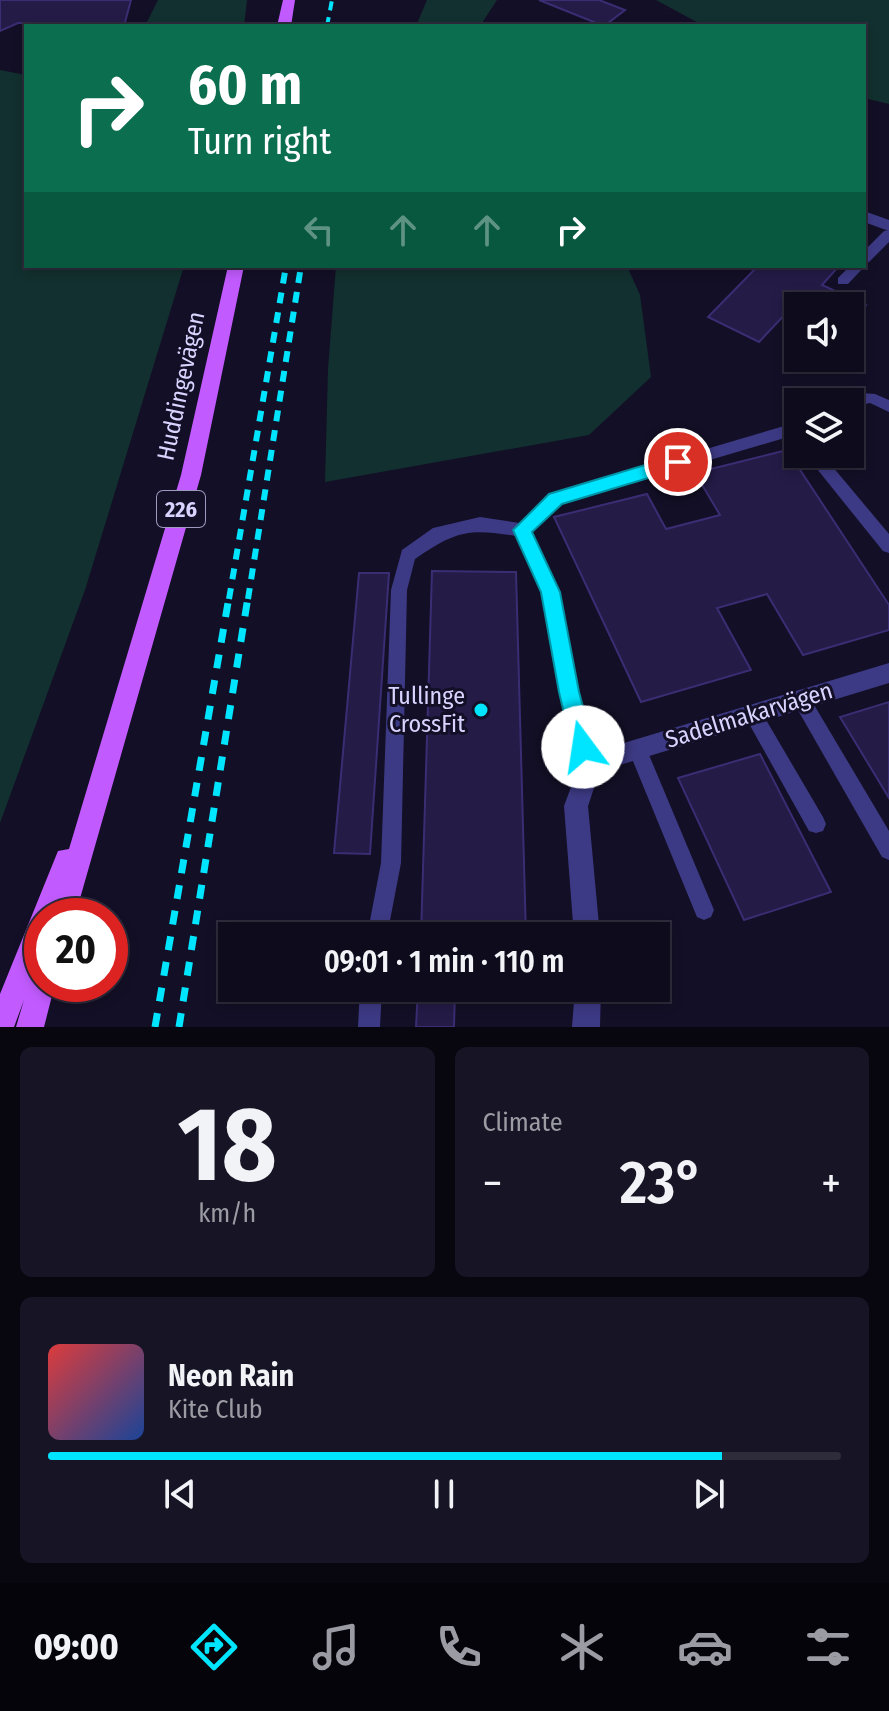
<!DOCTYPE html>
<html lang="en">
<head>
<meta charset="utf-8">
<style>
  :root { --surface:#0e0b1c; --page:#171425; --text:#f1f3f6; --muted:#9b9ba3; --line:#2e2b3b; --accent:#00e5ff }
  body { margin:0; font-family:"Fira Sans Condensed",sans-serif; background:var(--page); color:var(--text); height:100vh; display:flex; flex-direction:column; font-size:30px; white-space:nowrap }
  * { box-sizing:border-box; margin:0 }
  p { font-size:26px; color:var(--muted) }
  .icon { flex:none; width:44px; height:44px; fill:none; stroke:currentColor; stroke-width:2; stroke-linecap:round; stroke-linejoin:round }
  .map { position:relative; height:1027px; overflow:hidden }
  .side { display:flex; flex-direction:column; gap:20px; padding:20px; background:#08060f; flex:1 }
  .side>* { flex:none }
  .banner { position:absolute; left:24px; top:24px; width:842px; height:244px; border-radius:0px; box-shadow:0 4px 12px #0003,0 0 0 2px var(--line); background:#0b6e4f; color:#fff; overflow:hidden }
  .buttons { position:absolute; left:784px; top:292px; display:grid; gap:16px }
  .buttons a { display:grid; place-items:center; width:80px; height:80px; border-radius:0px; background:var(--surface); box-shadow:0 4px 12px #0003,0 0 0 2px var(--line); font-size:40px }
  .speed { position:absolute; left:24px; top:898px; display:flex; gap:16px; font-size:40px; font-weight:700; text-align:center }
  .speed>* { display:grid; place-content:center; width:104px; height:104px; border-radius:50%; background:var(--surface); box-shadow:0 4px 12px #0003,0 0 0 2px var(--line); line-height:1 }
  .speed .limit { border:12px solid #d22; background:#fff; color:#111 }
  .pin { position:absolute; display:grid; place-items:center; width:68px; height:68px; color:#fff; margin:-34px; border:4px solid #fff; border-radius:50%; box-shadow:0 2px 8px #0007 }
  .me { position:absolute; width:88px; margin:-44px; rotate:346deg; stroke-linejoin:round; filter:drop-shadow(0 0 6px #0008) }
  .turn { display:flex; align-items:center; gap:28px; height:168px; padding:0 32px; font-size:36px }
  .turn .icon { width:104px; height:104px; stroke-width:2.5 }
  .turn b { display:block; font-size:56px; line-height:68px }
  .lanes { display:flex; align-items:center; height:76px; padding:0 32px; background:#0003; justify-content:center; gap:40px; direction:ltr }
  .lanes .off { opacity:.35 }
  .big { font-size:60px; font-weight:600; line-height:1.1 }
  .side .tile { flex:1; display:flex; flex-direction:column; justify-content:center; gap:12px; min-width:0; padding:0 28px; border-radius:12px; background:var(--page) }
  .side .dial { align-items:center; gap:0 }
  .dial b { font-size:104px; line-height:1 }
  .song { display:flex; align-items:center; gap:24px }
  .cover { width:96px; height:96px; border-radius:12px; background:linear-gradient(135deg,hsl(0 70% 55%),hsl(220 70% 35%)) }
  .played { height:8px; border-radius:4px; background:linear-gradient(90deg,var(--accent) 85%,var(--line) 85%) }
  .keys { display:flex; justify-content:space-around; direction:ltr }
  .heat { display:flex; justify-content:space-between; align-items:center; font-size:44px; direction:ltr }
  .side .tiles { flex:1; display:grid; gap:20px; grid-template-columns:1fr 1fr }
  .tile:last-child { grid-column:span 2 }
  .trip { position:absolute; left:218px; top:922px; width:452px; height:80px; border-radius:0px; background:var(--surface); box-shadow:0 4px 12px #0003,0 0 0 2px var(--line); font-weight:600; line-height:80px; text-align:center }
  .dock { display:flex; height:128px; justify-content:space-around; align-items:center; background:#06040b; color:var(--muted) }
  .dock .icon { width:56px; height:56px }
  .dock .active { color:var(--accent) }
  .dock b { font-size:36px; color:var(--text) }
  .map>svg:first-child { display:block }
  .green { fill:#12302f }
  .building { fill:#241b47; stroke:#3b2d73; stroke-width:2 }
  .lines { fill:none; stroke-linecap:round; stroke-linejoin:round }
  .service { fill:#3d3a85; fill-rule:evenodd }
  .minor { fill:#3d3a85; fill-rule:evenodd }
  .primary { fill:#c25bff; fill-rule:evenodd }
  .rail-far2 { stroke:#00e5ff; stroke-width:4; stroke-dasharray:9 7; stroke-linecap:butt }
  .rail-far1 { stroke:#00e5ff; stroke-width:6; stroke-dasharray:11 9; stroke-linecap:butt }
  .rail { stroke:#00e5ff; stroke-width:7; stroke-dasharray:14 12; stroke-linecap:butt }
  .route { fill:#00e5ff; stroke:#0095a6; stroke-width:2 }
  .poi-dot { fill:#00e5ff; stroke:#130f26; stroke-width:3 }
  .labels { text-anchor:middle; stroke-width:6; stroke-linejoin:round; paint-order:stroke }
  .shield { fill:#130f26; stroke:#9e99be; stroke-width:2 }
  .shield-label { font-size:22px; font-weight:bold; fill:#d9d4ff }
  .street-label { font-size:24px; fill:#d9d4ff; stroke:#130f26 }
  .poi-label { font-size:24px; fill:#d9d4ff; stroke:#130f26; text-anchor:end }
</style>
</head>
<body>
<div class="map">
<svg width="889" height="1027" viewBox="0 0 889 1027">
  <rect width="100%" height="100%" fill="#130f26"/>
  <!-- green -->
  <g class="green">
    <path d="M158 0H247L244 26H145Z"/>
    <path d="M427 0H497L480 26H416Z"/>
    <path d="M656 0H889V104L864 98V26H704Z"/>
    <path d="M0 70 26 75V266H184L85 590 0 823Z"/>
    <path d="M336 266H627L640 295 651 377 589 435 325 482 328 369Z"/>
  </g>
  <!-- building -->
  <g class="building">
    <path d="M0 0H131L124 26H35L36 23H18L0 31Z"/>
    <path d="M539 0H599L625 10 604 26Z"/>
    <path d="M758 266H839L822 285 866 305 850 324V306H798V314L789 310 759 342 708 317Z"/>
    <path d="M787 450 889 605V630L803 655 767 594 717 608 751 670 641 702 554 517 647 494 666 529 720 515 695 473Z"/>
    <path d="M432 571 516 572 526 936H421Z"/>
    <path d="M359 573H389L370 854 334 853Z"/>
    <path d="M889 702V798L840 717Z"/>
    <path d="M760 754 831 892 744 920 678 778Z"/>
    <path d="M418 988H455L454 1027H416Z"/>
  </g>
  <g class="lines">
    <!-- service -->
    <g class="service">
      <path d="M889 230V242L869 262 864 263V251L884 231Z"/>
      <path d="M864 265 865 266 848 284H838V278L850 266Z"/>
      <path d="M861 393 875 394 889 400V412L870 403 850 407V402H843L845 398Z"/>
      <path d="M798 422V434L561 504 531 532 558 592 578 692 599 774 597 780 590 783 583 780 581 774 560 692 542 592 516 536C469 528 455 531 415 559L407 590 401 863 387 936H367L381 863 391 590 402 550 433 528 480 517 519 523 550 495Z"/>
      <path d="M805 454H822L889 534V553L883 551Z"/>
      <path d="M801 691 807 693 889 831V860L882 857 795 705 792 699 795 693Z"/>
      <path d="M753 706 759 708 823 817 826 824 823 831 816 833 809 831 747 720 744 714 747 708Z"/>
      <path d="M637 740 644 743 714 910 711 917 704 920 697 917 628 749 630 743Z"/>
      <path d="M360 988H382L380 1027H358Z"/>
    </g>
    <!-- minor -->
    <g class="minor">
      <path d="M864 211 889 220V231L864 222Z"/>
      <path d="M889 663V683L610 768 595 785 588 806 600 936H574L564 806 577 771 594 752Z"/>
      <path d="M575 988H601L600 1027H572Z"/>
    </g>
    <!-- primary -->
    <g class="primary">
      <path d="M283 0H295L291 26H277Z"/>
      <path d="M228 266H244L201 475 75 916H42V955L34 974 42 971V984H55L44 1027H16L24 1000 14 1027H0V994L58 851 69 849 181 475Z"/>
    </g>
    <!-- rail-far2 -->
    <path class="rail-far2" d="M327 26 332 0"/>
    <!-- rail-far1 -->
    <g class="rail-far1">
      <path d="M229 599 286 266"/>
      <path d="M248 599 301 266"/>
    </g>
    <!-- rail -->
    <g class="rail">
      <path d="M155 1027 229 597"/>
      <path d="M179 1027 248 597"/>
    </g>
  </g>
  <!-- route -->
  <path class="route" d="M678 455 687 462 685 467 562 504 532 532 560 592 579 692 594 747 590 753 583 756 576 753 572 747 559 692 541 592 513 530 549 494Z"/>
  <!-- markers -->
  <circle class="poi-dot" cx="481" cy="710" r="8"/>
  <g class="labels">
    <!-- shield labels -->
    <rect class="shield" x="157" y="491" width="48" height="36" rx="6"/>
    <g class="shield-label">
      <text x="181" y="517">226</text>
    </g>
    <!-- street labels -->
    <g class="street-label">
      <text transform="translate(181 386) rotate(-78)" y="8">Huddingevägen</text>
      <text transform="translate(749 715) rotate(-17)" y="8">Sadelmakarvägen</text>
    </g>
    <!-- poi labels -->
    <g class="poi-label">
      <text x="465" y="704">Tullinge<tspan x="465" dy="28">CrossFit</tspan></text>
    </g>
  </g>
</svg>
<div class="buttons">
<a><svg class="icon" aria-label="sound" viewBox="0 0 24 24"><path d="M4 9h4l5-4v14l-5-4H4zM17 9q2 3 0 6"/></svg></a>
<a><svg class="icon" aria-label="layers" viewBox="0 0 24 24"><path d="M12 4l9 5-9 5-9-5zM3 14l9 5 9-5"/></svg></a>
</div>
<div class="speed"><div class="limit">20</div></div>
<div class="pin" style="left:678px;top:462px;background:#d93025"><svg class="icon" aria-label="arrive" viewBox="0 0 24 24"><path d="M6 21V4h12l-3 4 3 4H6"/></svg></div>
<svg class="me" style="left:583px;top:747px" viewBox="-20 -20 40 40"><circle r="19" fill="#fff"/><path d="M0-13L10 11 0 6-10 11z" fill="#00e5ff"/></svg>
<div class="trip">09:01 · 1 min · 110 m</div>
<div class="banner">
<div class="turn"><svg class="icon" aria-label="right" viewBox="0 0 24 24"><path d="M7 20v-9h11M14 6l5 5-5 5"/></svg><div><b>60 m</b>Turn right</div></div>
<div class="lanes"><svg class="icon off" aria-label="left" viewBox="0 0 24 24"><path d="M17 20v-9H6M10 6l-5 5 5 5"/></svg><svg class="icon off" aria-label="ahead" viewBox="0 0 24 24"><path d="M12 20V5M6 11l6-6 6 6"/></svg><svg class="icon off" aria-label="ahead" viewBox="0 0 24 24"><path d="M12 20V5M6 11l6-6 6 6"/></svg><svg class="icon" aria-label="right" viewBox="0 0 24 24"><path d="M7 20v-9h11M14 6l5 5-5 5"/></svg></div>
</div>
</div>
<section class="side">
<div class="tiles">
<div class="tile dial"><b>18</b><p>km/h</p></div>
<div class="tile"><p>Climate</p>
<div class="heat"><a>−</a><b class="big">23°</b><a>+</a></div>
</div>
<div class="tile">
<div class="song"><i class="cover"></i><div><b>Neon Rain</b><p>Kite Club</p></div></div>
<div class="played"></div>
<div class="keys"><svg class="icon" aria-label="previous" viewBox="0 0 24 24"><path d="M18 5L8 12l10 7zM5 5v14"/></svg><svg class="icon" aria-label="pause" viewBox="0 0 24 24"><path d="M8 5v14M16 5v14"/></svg><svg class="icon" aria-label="next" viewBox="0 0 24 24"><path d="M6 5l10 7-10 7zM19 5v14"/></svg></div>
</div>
</div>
</section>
<nav class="dock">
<b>09:00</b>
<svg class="icon active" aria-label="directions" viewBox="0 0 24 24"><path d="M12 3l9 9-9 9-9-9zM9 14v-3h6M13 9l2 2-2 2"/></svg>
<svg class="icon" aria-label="music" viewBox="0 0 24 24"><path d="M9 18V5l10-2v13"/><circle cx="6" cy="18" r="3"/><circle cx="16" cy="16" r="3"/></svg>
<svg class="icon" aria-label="phone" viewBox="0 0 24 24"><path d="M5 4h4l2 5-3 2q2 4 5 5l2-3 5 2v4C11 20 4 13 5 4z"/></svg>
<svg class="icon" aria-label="climate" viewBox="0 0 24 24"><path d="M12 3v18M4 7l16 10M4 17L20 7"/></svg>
<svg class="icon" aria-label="car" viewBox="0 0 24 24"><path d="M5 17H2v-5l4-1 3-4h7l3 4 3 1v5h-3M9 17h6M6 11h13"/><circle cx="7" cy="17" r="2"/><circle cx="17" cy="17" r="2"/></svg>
<svg class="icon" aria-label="filters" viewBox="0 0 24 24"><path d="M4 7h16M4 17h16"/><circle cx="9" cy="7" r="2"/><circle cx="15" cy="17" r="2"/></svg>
</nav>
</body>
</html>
